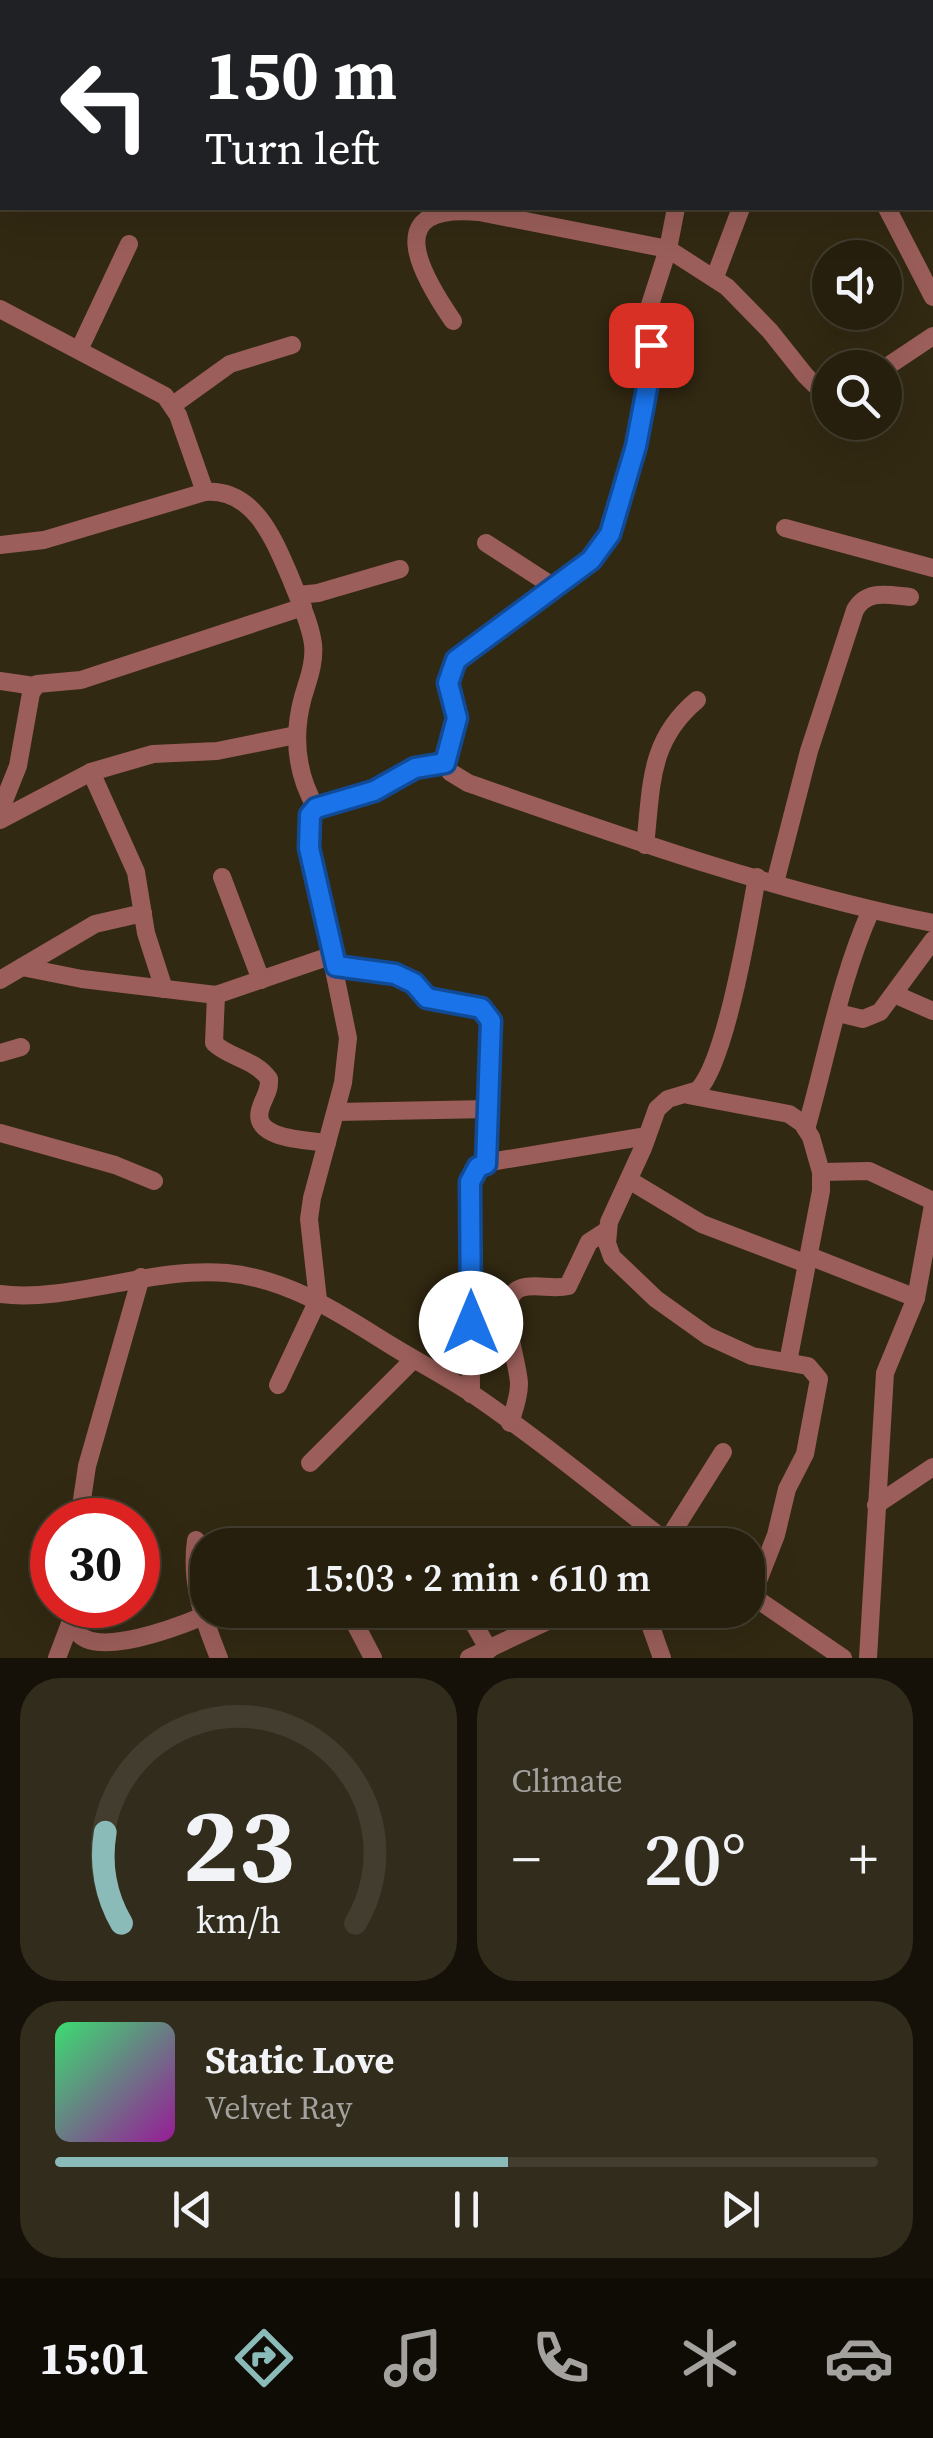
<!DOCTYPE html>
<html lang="en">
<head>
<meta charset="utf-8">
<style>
  :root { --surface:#261f0e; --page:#322c1c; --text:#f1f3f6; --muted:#a4a29e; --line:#423d2e; --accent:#8bbbb9 }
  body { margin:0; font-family:"Source Serif 4",serif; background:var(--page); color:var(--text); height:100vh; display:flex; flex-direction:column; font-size:38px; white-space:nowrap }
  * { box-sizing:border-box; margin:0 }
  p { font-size:32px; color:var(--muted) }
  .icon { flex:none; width:55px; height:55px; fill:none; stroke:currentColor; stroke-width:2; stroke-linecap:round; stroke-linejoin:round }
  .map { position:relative; height:1658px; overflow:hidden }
  .panel { display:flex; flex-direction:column; gap:20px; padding:20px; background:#151108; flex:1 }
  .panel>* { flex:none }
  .top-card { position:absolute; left:0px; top:0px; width:935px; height:210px; box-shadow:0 10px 40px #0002,0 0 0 2px var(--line); background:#202124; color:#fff; overflow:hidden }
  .fabs { position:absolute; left:812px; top:240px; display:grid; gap:20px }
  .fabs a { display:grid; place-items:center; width:90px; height:90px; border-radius:50%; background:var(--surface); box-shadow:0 10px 40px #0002,0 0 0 2px var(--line); font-size:50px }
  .speed { position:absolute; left:30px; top:1498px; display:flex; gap:20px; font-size:50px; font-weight:700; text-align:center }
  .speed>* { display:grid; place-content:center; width:130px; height:130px; border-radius:50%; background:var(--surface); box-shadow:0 10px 40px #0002,0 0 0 2px var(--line); line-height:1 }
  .speed .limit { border:15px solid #d22; background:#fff; color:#111 }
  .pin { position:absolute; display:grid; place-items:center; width:85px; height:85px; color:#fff; margin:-42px; border-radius:20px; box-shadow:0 5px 15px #0006 }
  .me { position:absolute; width:110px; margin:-55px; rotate:0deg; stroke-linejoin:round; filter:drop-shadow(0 0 8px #0008) }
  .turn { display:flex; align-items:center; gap:35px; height:210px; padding:0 40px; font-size:45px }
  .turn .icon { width:130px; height:130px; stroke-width:2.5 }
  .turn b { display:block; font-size:70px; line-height:85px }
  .big { font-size:75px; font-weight:600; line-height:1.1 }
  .panel .tile { flex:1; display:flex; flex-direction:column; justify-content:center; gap:15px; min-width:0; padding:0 35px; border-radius:40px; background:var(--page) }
  .panel .dial { align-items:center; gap:0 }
  .dial svg { height:260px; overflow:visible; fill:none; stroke:var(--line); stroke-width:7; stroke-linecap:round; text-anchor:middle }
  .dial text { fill:var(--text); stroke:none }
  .song { display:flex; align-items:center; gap:30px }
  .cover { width:120px; height:120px; border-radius:15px; background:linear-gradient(135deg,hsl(140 70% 55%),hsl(300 70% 35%)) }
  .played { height:10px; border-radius:5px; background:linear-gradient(90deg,var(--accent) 55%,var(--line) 55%) }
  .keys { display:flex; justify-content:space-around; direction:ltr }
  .heat { display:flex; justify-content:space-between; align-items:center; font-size:55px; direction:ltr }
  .panel .tiles { flex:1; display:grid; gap:20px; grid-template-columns:1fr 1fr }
  .tile:last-child { grid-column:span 2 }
  .trip { position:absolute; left:190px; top:1528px; width:575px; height:100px; border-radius:40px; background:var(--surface); box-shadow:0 10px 40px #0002,0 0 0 2px var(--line); font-weight:600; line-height:100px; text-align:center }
  .tab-bar { display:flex; height:160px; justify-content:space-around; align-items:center; background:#0f0c06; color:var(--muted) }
  .tab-bar .icon { width:70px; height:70px }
  .tab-bar .active { color:var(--accent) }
  .tab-bar b { font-size:45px; color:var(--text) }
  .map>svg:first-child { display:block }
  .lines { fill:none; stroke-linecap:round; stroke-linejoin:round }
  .minor { stroke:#9b5e5a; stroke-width:18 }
  .route-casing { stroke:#114b97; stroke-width:25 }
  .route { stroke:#1a73e8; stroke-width:18 }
</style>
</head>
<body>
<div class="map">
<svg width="933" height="1658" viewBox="0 0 933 1658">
  <rect width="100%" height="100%" fill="#322912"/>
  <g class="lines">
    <!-- minor -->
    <g class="minor">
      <path d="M83 0 85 2"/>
      <path d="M240 0V2"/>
      <path d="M671 0 685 2"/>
      <path d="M839 0V2"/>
      <path d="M162 2V0"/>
      <path d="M416 2 420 0"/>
      <path d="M703 2 704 0"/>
      <path d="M676 208 668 249 649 308 651 367 635 446 610 534 591 560 456 661 449 683 457 717 445 763 450 772 468 783C620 836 774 891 933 923"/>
      <path d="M887 208 933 297"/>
      <path d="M715 277 741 208"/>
      <path d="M0 309 165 396 178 415 205 492"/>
      <path d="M453 321C420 273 380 203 479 212L668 249 727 287 770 331 805 375 815 385 830 388"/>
      <path d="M79 350 129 244"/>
      <path d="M885 368 933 336"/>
      <path d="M173 405 230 364 292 345"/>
      <path d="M785 528 933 568"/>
      <path d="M486 543 554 587"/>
      <path d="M0 545 44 540 205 492C255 488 275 542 291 579 299 600 310 622 313 644 315 663 308 680 303 697 292 737 296 773 316 808"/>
      <path d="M298 595 318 593 400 569"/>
      <path d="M0 681 34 686"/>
      <path d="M91 772 136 872 146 933 164 989"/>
      <path d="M0 811 18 766 31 693 37 684 81 680 303 607"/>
      <path d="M0 820 91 772 153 754 217 751 296 735"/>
      <path d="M645 845C652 786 648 741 697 700"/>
      <path d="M222 877 261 980"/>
      <path d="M775 883 809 751 855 610C867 589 888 595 910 597"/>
      <path d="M336 966C359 969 386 969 407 979 417 984 421 996 431 999 461 1008 487 994 493 1035L486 1164"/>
      <path d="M22 967 82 979 216 995 333 955"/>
      <path d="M0 980 95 924 143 913"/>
      <path d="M894 994 933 1011"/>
      <path d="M216 995 214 1043C229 1058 255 1059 269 1079 270 1092 263 1098 260 1110 252 1140 309 1140 327 1143"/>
      <path d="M838 1013 863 1019 880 1012 933 940"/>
      <path d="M0 1053 21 1047"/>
      <path d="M688 1095 789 1114 802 1123 811 1137 821 1172V1191L788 1362"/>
      <path d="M336 1112 489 1109"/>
      <path d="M806 1129C827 1056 840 979 871 910"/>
      <path d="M0 1133 115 1165 154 1181"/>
      <path d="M821 1172 869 1171 933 1201"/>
      <path d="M629 1180 702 1224 807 1264"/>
      <path d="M809 1256 916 1298"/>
      <path d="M0 1294C70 1303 152 1266 227 1273 290 1279 340 1314 392 1346 418 1362 445 1376 471 1393 540 1440 605 1494 671 1545"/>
      <path d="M278 1385 318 1300 309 1219 312 1198 343 1083 348 1038 309 848 310 815 316 808 374 791 396 776 415 768 445 763"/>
      <path d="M471 1394 470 1181C477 1168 482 1165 496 1161L647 1136"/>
      <path d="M510 1423C514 1410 519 1398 519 1384 519 1363 493 1297 521 1288 536 1283 552 1290 568 1286L589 1242 606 1231"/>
      <path d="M310 1463 414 1359"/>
      <path d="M876 1505 933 1467"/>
      <path d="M79 1520 87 1466 141 1277"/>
      <path d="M196 1540C190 1583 203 1618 219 1658"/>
      <path d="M667 1541 723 1452"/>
      <path d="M748 1593 843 1658"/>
      <path d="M752 1596 776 1535 787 1489 805 1454 819 1379 808 1366 752 1356 708 1336 656 1299 612 1257 607 1243 609 1222 643 1148 657 1109 668 1099 698 1090C726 1061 749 922 757 877"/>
      <path d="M69 1605C71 1618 72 1633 86 1639 116 1652 189 1623 217 1610"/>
      <path d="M348 1610 373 1658"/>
      <path d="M466 1610 489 1650"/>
      <path d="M645 1610 662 1658"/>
      <path d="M57 1658 71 1621"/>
      <path d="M469 1658 571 1610"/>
      <path d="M868 1658 885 1373 916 1298 933 1205"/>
    </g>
  </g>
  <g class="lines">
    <!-- route casing -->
    <g class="route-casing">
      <path id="route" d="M471 1323 470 1182 478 1167 486 1164 491 1021 481 1008 427 998 414 983 395 974 336 966 309 848 310 815 316 808 374 791 415 768 445 763 457 718 448 683 456 660 591 560 610 534 636 446 651 367V345"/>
    </g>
    <!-- route -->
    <use href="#route" class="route"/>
  </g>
</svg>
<div class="fabs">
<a><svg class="icon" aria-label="sound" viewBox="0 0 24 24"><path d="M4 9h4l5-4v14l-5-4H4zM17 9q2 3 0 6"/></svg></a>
<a><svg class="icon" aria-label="search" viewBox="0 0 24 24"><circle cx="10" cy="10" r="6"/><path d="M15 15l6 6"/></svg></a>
</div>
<div class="speed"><div class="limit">30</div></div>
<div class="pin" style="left:651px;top:345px;background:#d93025"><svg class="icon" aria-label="arrive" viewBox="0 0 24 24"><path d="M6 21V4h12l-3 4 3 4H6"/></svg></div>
<svg class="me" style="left:471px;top:1323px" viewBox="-20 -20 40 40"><circle r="19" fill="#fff"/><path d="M0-13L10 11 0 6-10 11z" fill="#1a73e8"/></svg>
<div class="trip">15:03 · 2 min · 610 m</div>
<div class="top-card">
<div class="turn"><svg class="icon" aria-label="left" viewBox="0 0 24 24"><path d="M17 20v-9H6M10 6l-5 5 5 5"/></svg><div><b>150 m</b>Turn left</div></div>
</div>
</div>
<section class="panel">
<div class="tiles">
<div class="tile dial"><svg viewBox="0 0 100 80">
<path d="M14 69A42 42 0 1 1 86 69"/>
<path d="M14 69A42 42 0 0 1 9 41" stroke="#8bbbb9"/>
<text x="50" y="56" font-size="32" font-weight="700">23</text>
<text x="50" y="72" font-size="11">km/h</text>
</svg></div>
<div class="tile"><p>Climate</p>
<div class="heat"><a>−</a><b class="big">20°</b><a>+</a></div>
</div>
<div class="tile">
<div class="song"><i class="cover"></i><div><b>Static Love</b><p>Velvet Ray</p></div></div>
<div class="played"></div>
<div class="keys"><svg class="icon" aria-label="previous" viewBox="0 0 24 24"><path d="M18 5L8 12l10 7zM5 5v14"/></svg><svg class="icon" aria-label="pause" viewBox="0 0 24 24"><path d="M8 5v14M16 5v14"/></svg><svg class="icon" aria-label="next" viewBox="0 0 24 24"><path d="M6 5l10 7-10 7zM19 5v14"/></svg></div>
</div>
</div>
</section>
<nav class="tab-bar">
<b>15:01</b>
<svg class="icon active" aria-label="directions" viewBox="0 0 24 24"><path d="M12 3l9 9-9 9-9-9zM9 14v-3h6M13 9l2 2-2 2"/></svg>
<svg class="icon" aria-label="music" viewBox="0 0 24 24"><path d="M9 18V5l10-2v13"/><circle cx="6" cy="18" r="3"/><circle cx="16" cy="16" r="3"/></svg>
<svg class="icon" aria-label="phone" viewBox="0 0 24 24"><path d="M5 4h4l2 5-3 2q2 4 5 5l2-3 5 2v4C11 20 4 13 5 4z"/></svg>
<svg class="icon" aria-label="climate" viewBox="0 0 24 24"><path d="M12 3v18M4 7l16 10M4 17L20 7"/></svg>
<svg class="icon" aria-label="car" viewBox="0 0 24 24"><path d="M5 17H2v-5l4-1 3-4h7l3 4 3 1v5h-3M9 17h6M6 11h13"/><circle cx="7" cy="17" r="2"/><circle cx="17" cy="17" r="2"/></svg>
</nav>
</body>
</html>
